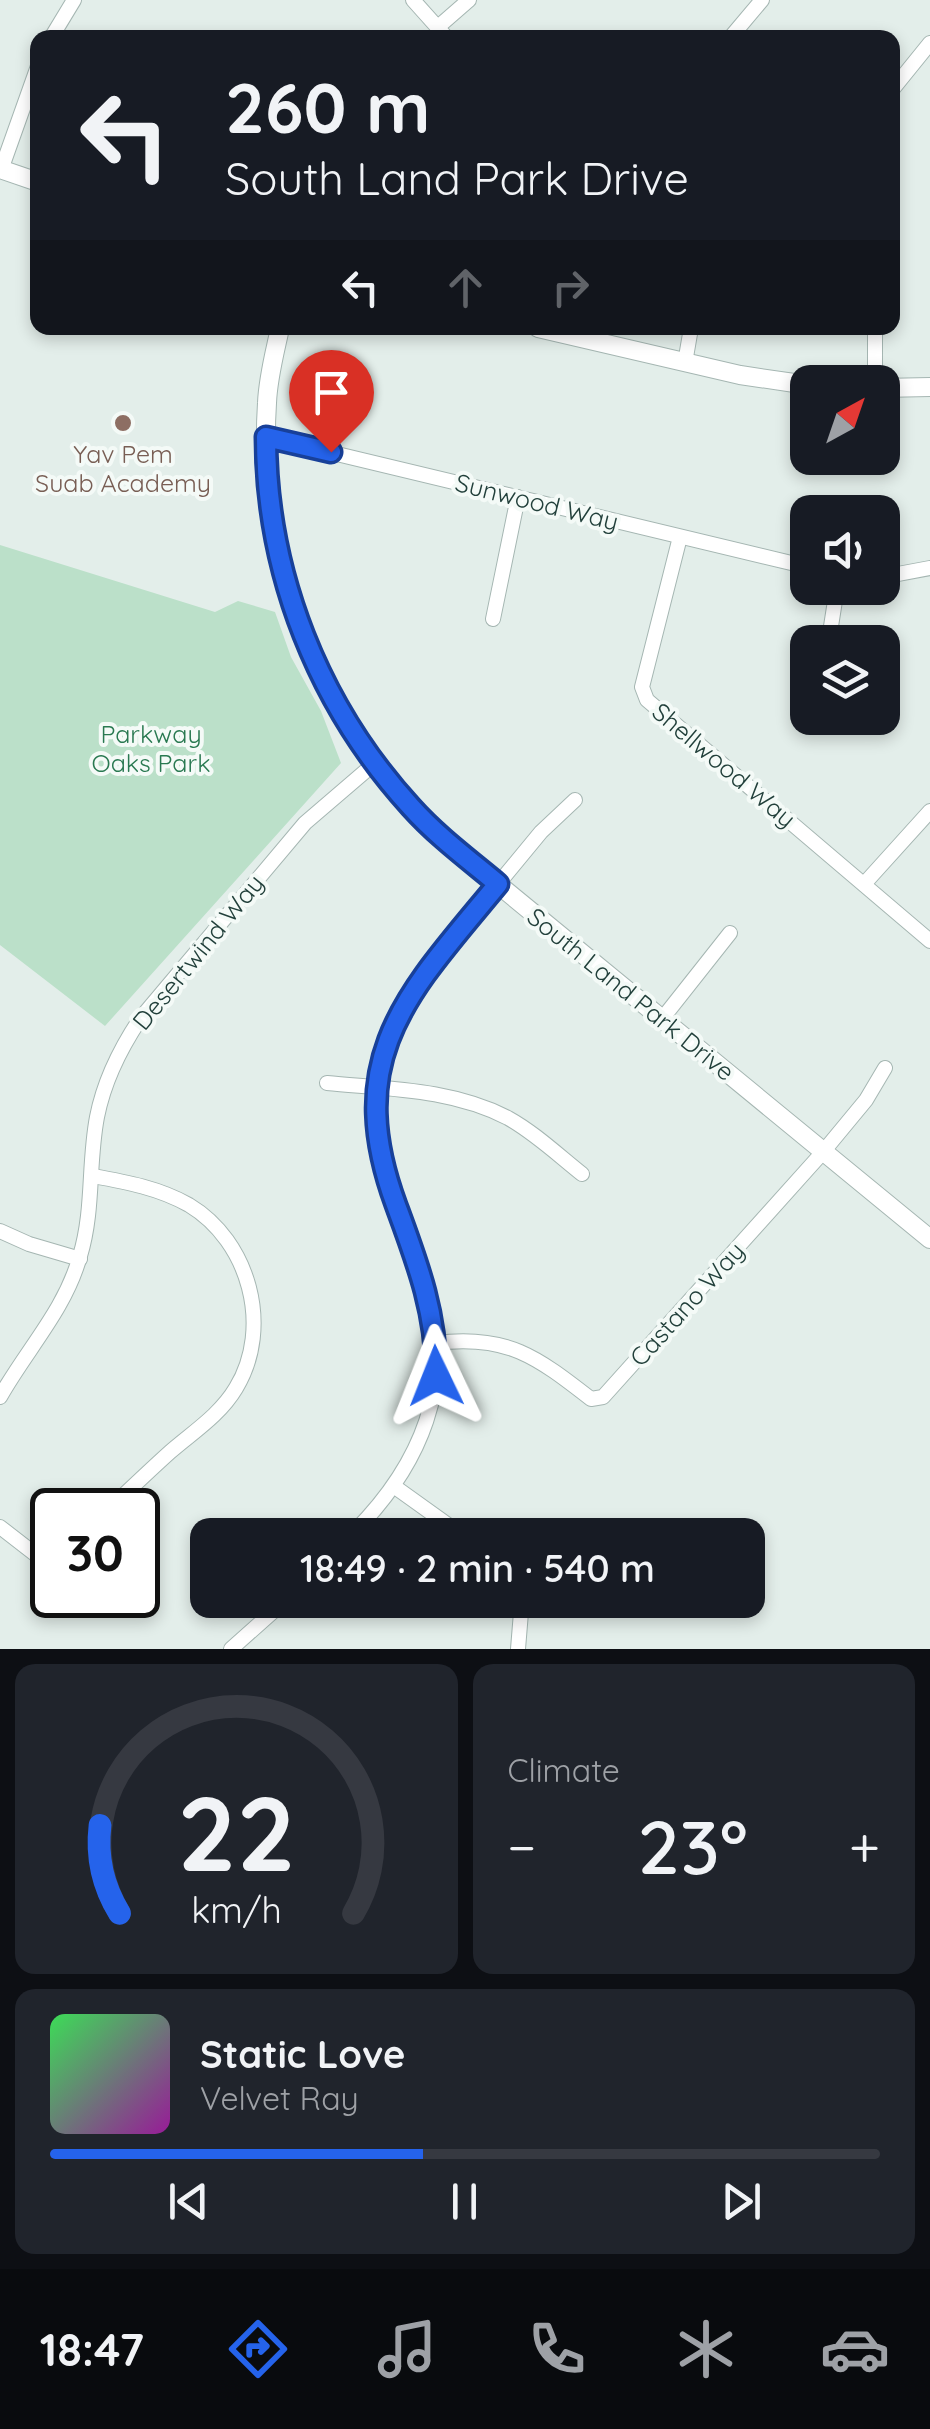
<!DOCTYPE html>
<html lang="en">
<head>
<meta charset="utf-8">
<style>
  :root { --surface:#171b24; --page:#20242c; --text:#f1f3f6; --muted:#9ea1a6; --line:#363941; --accent:#2563eb }
  body { margin:0; font-family:Quicksand,sans-serif; background:var(--page); color:var(--text); height:100vh; display:flex; flex-direction:column; font-size:38px; white-space:nowrap }
  * { box-sizing:border-box; margin:0 }
  p { font-size:32px; color:var(--muted) }
  .icon { flex:none; width:55px; height:55px; fill:none; stroke:currentColor; stroke-width:2; stroke-linecap:round; stroke-linejoin:round }
  .map { position:relative; height:1649px; overflow:hidden }
  .details { display:flex; flex-direction:column; gap:15px; padding:15px; background:#0d0f14; flex:1 }
  .details>* { flex:none }
  .guide { position:absolute; left:30px; top:30px; width:870px; height:305px; border-radius:20px; box-shadow:0 5px 15px #0003; background:#171b24; color:var(--text); overflow:hidden }
  .needle { width:65px; rotate:40deg }
  .buttons { position:absolute; left:790px; top:365px; display:grid; gap:20px }
  .buttons a { display:grid; place-items:center; width:110px; height:110px; border-radius:20px; background:var(--surface); box-shadow:0 5px 15px #0003; font-size:50px }
  .speed { position:absolute; left:30px; top:1488px; display:flex; gap:20px; font-size:50px; font-weight:700; text-align:center }
  .speed>* { display:grid; place-content:center; width:130px; height:130px; border-radius:50%; background:var(--surface); box-shadow:0 5px 15px #0003; line-height:1 }
  .speed .limit { border:5px solid #111; border-radius:15px; background:#fff; color:#111 }
  .pin { position:absolute; display:grid; place-items:center; width:85px; height:85px; color:#fff; margin:-102px -42px; border-radius:50% 50% 50% 0; rotate:-45deg; box-shadow:0 0 10px #0007 }
  .pin .icon { rotate:45deg }
  .me { position:absolute; width:110px; margin:-55px; rotate:358deg; stroke-linejoin:round; filter:drop-shadow(0 0 8px #0008) }
  .turn { display:flex; align-items:center; gap:35px; height:210px; padding:0 30px; font-size:45px }
  .turn .icon { width:130px; height:130px; stroke-width:2.5 }
  .turn b { display:block; font-size:70px; line-height:85px }
  .lanes { display:flex; align-items:center; height:95px; padding:0 30px; background:#0003; justify-content:center; gap:50px; direction:ltr }
  .lanes .off { opacity:.35 }
  .big { font-size:75px; font-weight:600; line-height:1.1 }
  .details .tile { flex:1; display:flex; flex-direction:column; justify-content:center; gap:15px; min-width:0; padding:0 35px; border-radius:20px; background:var(--page) }
  .details .dial { align-items:center; gap:0 }
  .dial svg { height:260px; overflow:visible; fill:none; stroke:var(--line); stroke-width:7; stroke-linecap:round; text-anchor:middle }
  .dial text { fill:var(--text); stroke:none }
  .song { display:flex; align-items:center; gap:30px }
  .cover { width:120px; height:120px; border-radius:15px; background:linear-gradient(135deg,hsl(130 70% 55%),hsl(300 70% 35%)) }
  .played { height:10px; border-radius:5px; background:linear-gradient(90deg,var(--accent) 45%,var(--line) 45%) }
  .keys { display:flex; justify-content:space-around; direction:ltr }
  .heat { display:flex; justify-content:space-between; align-items:center; font-size:55px; direction:ltr }
  .details .tiles { flex:1; display:grid; gap:15px; grid-template-columns:1fr 1fr }
  .tile:last-child { grid-column:span 2 }
  .trip { position:absolute; left:190px; top:1518px; width:575px; height:100px; border-radius:20px; background:var(--surface); box-shadow:0 5px 15px #0003; font-weight:600; line-height:100px; text-align:center }
  .tabs { display:flex; height:160px; justify-content:space-around; align-items:center; background:#090b0e; color:var(--muted) }
  .tabs .icon { width:70px; height:70px }
  .tabs .active { color:var(--accent) }
  .tabs b { font-size:45px; color:var(--text) }
  .map>svg:first-child { display:block }
  .green { fill:#bbe0c9 }
  .lines { fill:none; stroke-linecap:round; stroke-linejoin:round }
  .minor-casing { stroke:#a5b6b2; stroke-width:16 }
  .tertiary-casing { stroke:#a5b6b2; stroke-width:20 }
  .minor { stroke:#fff; stroke-width:14 }
  .tertiary { stroke:#fff; stroke-width:18 }
  .route-casing { stroke:#184099; stroke-width:25 }
  .route { stroke:#2563eb; stroke-width:18 }
  .education-dot { fill:#8d6e63; stroke:#f4faf7; stroke-width:4 }
  .labels { text-anchor:middle; stroke-width:8; stroke-linejoin:round; paint-order:stroke }
  .education-label { font-size:25px; fill:#785e54; stroke:#f4faf7 }
  .street-label { font-size:25px; fill:#22403b; stroke:#f4faf7 }
  .park-label { font-size:25px; fill:#297951; stroke:#f4faf7 }
</style>
</head>
<body>
<div class="map">
<svg width="930" height="1649" viewBox="0 0 930 1649">
  <rect width="100%" height="100%" fill="#e3eeea"/>
  <!-- green -->
  <path class="green" d="M0 545 215 612 238 601 275 612 291 657 321 711 341 763 105 1026 0 945Z"/>
  <g class="lines">
    <!-- minor casing -->
    <g class="minor-casing">
      <g id="minor">
        <path d="M413 0 447 38"/>
        <path d="M438 27 469 0"/>
        <path d="M51 38 74 0"/>
        <path d="M730 38 762 0"/>
        <path d="M892 90 930 43"/>
        <path d="M1 170 38 66"/>
        <path d="M685 363 691 328"/>
        <path d="M875 382V328"/>
        <path d="M266 437 808 567"/>
        <path d="M680 537 642 687 647 700 930 941"/>
        <path d="M882 577 930 568"/>
        <path d="M493 619 518 497"/>
        <path d="M829 639 837 588"/>
        <path d="M865 883 930 811"/>
        <path d="M662 1019 730 933"/>
        <path d="M327 1083C388 1089 452 1089 508 1118 535 1133 558 1155 582 1174"/>
        <path d="M93 1176C126 1182 159 1188 189 1205 249 1241 273 1327 236 1388 220 1415 193 1432 170 1452 149 1471 129 1490 108 1510"/>
        <path d="M0 1231 29 1244 80 1259"/>
        <path d="M436 1343C507 1334 537 1357 591 1399L603 1397 823 1152 866 1100 885 1068"/>
        <path d="M0 1397C27 1349 65 1310 80 1256 94 1210 88 1164 97 1117 104 1081 120 1049 140 1019L305 823 375 763"/>
        <path d="M395 1487 462 1535"/>
        <path d="M0 1527 40 1558 52 1557"/>
        <path d="M351 1535C420 1467 458 1382 425 1285 409 1235 382 1185 377 1132 371 1076 388 1026 419 980L541 832 575 800"/>
        <path d="M231 1649 286 1600"/>
        <path d="M518 1649 522 1600"/>
      </g>
    </g>
    <!-- tertiary casing -->
    <g class="tertiary-casing">
      <g id="tertiary">
        <path d="M0 169 38 182"/>
        <path d="M280 328C275 352 268 377 267 403 256 572 325 723 444 840L930 1239"/>
        <path d="M538 328 740 375 808 385"/>
        <path d="M882 388 930 387"/>
      </g>
    </g>
    <!-- minor -->
    <use href="#minor" class="minor"/>
    <!-- tertiary -->
    <use href="#tertiary" class="tertiary"/>
  </g>
  <g class="lines">
    <!-- route casing -->
    <g class="route-casing">
      <path id="route" d="M331 452 266 437C266 574 319 706 411 807 437 836 468 859 498 884 409 992 341 1056 396 1205 417 1262 437 1314 436 1376"/>
    </g>
    <!-- route -->
    <use href="#route" class="route"/>
  </g>
  <!-- markers -->
  <circle class="education-dot" cx="123" cy="423" r="10"/>
  <g class="labels">
    <!-- education labels -->
    <g class="education-label">
      <text x="123" y="463">Yav Pem<tspan x="123" dy="29">Suab Academy</tspan></text>
    </g>
    <!-- street labels -->
    <g class="street-label">
      <text transform="translate(537 502) rotate(14)" y="9">Sunwood Way</text>
      <text transform="translate(724 765) rotate(40)" y="9">Shellwood Way</text>
      <text transform="translate(198 952) rotate(-51)" y="9">Desertwind Way</text>
      <text transform="translate(631 994) rotate(39)" y="9">South Land Park Drive</text>
      <text transform="translate(687 1304) rotate(-48)" y="9">Castano Way</text>
    </g>
    <!-- park labels -->
    <g class="park-label">
      <text x="151" y="743">Parkway<tspan x="151" dy="29">Oaks Park</tspan></text>
    </g>
  </g>
</svg>
<div class="buttons">
<a><svg class="needle" viewBox="-14 -14 28 28"><path d="M0-13l5 13h-10z" fill="#e53935"/><path d="M0 13l5-13h-10z" fill="#9ea1a6"/></svg></a>
<a><svg class="icon" aria-label="sound" viewBox="0 0 24 24"><path d="M4 9h4l5-4v14l-5-4H4zM17 9q2 3 0 6"/></svg></a>
<a><svg class="icon" aria-label="layers" viewBox="0 0 24 24"><path d="M12 4l9 5-9 5-9-5zM3 14l9 5 9-5"/></svg></a>
</div>
<div class="speed"><div class="limit">30</div></div>
<div class="pin" style="left:331px;top:452px;background:#d93025"><svg class="icon" aria-label="arrive" viewBox="0 0 24 24"><path d="M6 21V4h12l-3 4 3 4H6"/></svg></div>
<svg class="me" style="left:436px;top:1376px" viewBox="-20 -20 40 40"><path d="M0-17L14 15 0 8-14 15z" fill="#2563eb" stroke="#fff" stroke-width="4"/></svg>
<div class="trip">18:49 · 2 min · 540 m</div>
<div class="guide">
<div class="turn"><svg class="icon" aria-label="left" viewBox="0 0 24 24"><path d="M17 20v-9H6M10 6l-5 5 5 5"/></svg><div><b>260 m</b>South Land Park Drive</div></div>
<div class="lanes"><svg class="icon" aria-label="left" viewBox="0 0 24 24"><path d="M17 20v-9H6M10 6l-5 5 5 5"/></svg><svg class="icon off" aria-label="ahead" viewBox="0 0 24 24"><path d="M12 20V5M6 11l6-6 6 6"/></svg><svg class="icon off" aria-label="right" viewBox="0 0 24 24"><path d="M7 20v-9h11M14 6l5 5-5 5"/></svg></div>
</div>
</div>
<section class="details">
<div class="tiles">
<div class="tile dial"><svg viewBox="0 0 100 80">
<path d="M14 69A42 42 0 1 1 86 69"/>
<path d="M14 69A42 42 0 0 1 8 42" stroke="#2563eb"/>
<text x="50" y="56" font-size="32" font-weight="700">22</text>
<text x="50" y="72" font-size="11">km/h</text>
</svg></div>
<div class="tile"><p>Climate</p>
<div class="heat"><a>−</a><b class="big">23°</b><a>+</a></div>
</div>
<div class="tile">
<div class="song"><i class="cover"></i><div><b>Static Love</b><p>Velvet Ray</p></div></div>
<div class="played"></div>
<div class="keys"><svg class="icon" aria-label="previous" viewBox="0 0 24 24"><path d="M18 5L8 12l10 7zM5 5v14"/></svg><svg class="icon" aria-label="pause" viewBox="0 0 24 24"><path d="M8 5v14M16 5v14"/></svg><svg class="icon" aria-label="next" viewBox="0 0 24 24"><path d="M6 5l10 7-10 7zM19 5v14"/></svg></div>
</div>
</div>
</section>
<nav class="tabs">
<b>18:47</b>
<svg class="icon active" aria-label="directions" viewBox="0 0 24 24"><path d="M12 3l9 9-9 9-9-9zM9 14v-3h6M13 9l2 2-2 2"/></svg>
<svg class="icon" aria-label="music" viewBox="0 0 24 24"><path d="M9 18V5l10-2v13"/><circle cx="6" cy="18" r="3"/><circle cx="16" cy="16" r="3"/></svg>
<svg class="icon" aria-label="phone" viewBox="0 0 24 24"><path d="M5 4h4l2 5-3 2q2 4 5 5l2-3 5 2v4C11 20 4 13 5 4z"/></svg>
<svg class="icon" aria-label="climate" viewBox="0 0 24 24"><path d="M12 3v18M4 7l16 10M4 17L20 7"/></svg>
<svg class="icon" aria-label="car" viewBox="0 0 24 24"><path d="M5 17H2v-5l4-1 3-4h7l3 4 3 1v5h-3M9 17h6M6 11h13"/><circle cx="7" cy="17" r="2"/><circle cx="17" cy="17" r="2"/></svg>
</nav>
</body>
</html>
